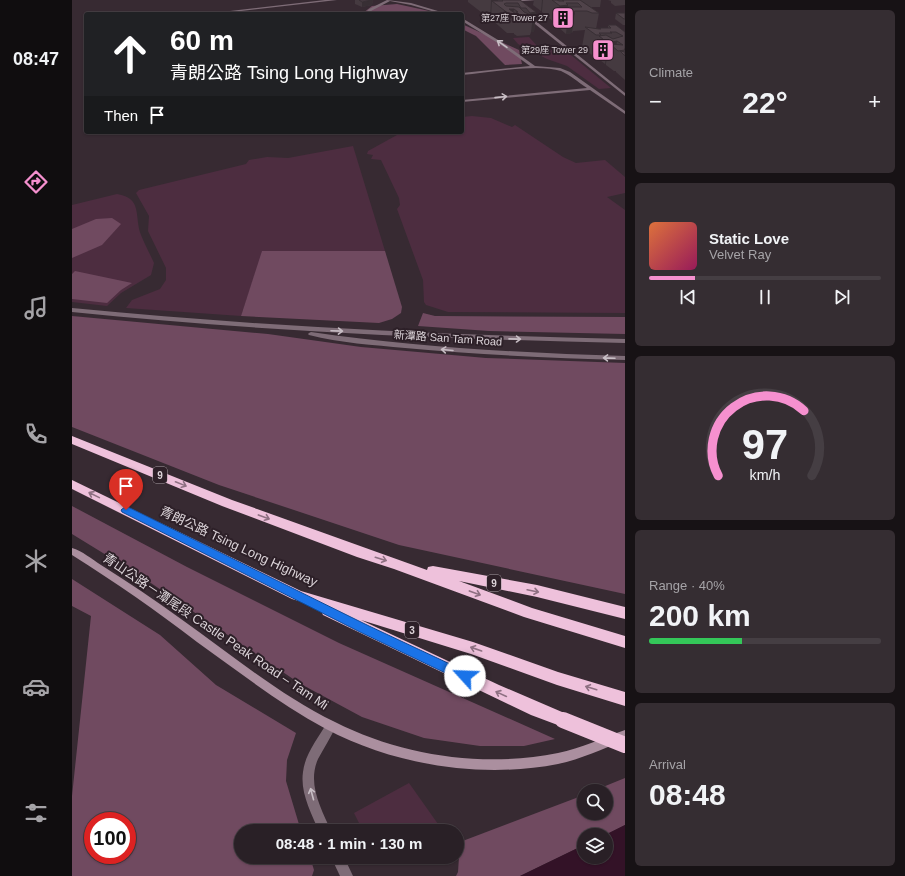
<!DOCTYPE html>
<html lang="en">
<head>
<meta charset="utf-8">
<style>
  :root { --surface:#292026; --page:#352d32; --text:#f1f3f6; --muted:#a5a3a7; --line:#453e43; --accent:#f690cf }
  body { margin:0; font-family:Helvetica,"Noto Sans TC",sans-serif; background:var(--page); color:var(--text); height:100vh; display:flex; flex-direction:column; font-size:15px; white-space:nowrap }
  * { box-sizing:border-box; margin:0 }
  p { font-size:13px; color:var(--muted) }
  .icon { flex:none; width:22px; height:22px; fill:none; stroke:currentColor; stroke-width:2; stroke-linecap:round; stroke-linejoin:round }
  .map { position:relative; flex:1; overflow:hidden }
  .panel { display:flex; flex-direction:column; gap:10px; padding:10px; background:#171215; width:280px }
  .panel>* { flex:none }
  .hud { position:absolute; left:12px; top:12px; width:380px; height:122px; border-radius:4px; box-shadow:0 1px 3px #0004,0 0 0 1px var(--line); background:#202124; color:#fff; overflow:hidden }
  .fabs { position:absolute; left:505px; top:784px; display:grid; gap:8px }
  .fabs a { display:grid; place-items:center; width:36px; height:36px; border-radius:50%; background:var(--surface); box-shadow:0 1px 3px #0004,0 0 0 1px var(--line); font-size:20px }
  .speed { position:absolute; left:12px; top:812px; display:flex; gap:8px; font-size:20px; font-weight:700; text-align:center }
  .speed>* { display:grid; place-content:center; width:52px; height:52px; border-radius:50%; background:var(--surface); box-shadow:0 1px 3px #0004,0 0 0 1px var(--line); line-height:1 }
  .speed .limit { border:6px solid #d22; background:#fff; color:#111 }
  .pin { position:absolute; display:grid; place-items:center; width:34px; height:34px; color:#fff; margin:-41px -17px; border-radius:50% 50% 50% 0; rotate:-45deg; box-shadow:0 0 4px #0007 }
  .pin .icon { rotate:45deg }
  .me { position:absolute; width:44px; margin:-22px; rotate:295deg; stroke-linejoin:round; filter:drop-shadow(0 0 3px #0008) }
  .turn { display:flex; align-items:center; gap:14px; height:84px; padding:0 20px; font-size:18px }
  .turn .icon { width:52px; height:52px; stroke-width:2.5 }
  .turn b { display:block; font-size:28px; line-height:34px }
  .then { display:flex; align-items:center; height:38px; padding:0 20px; background:#0003; gap:8px; font-size:15px }
  .big { font-size:30px; font-weight:700; line-height:1.1 }
  .panel .tile { flex:1; display:flex; flex-direction:column; justify-content:center; gap:6px; min-width:0; padding:0 14px; border-radius:6px; background:var(--page) }
  .panel .dial { align-items:center; gap:0 }
  .dial svg { height:104px; overflow:visible; fill:none; stroke:var(--line); stroke-width:7; stroke-linecap:round; text-anchor:middle }
  .dial text { fill:var(--text); stroke:none }
  .song { display:flex; align-items:center; gap:12px }
  .cover { width:48px; height:48px; border-radius:6px; background:linear-gradient(135deg,hsl(20 70% 55%),hsl(330 70% 35%)) }
  .played { height:4px; border-radius:2px; background:linear-gradient(90deg,var(--accent) 20%,var(--line) 20%) }
  .keys { display:flex; justify-content:space-around; direction:ltr }
  .heat { display:flex; justify-content:space-between; align-items:center; font-size:22px; direction:ltr }
  .charge { height:6px; border-radius:3px; background:linear-gradient(90deg,#34c759 40%,var(--line) 0) }
  .trip { position:absolute; left:162px; top:824px; width:230px; height:40px; border-radius:20px; background:var(--surface); box-shadow:0 1px 3px #0004,0 0 0 1px var(--line); font-weight:700; line-height:40px; text-align:center }
  main { display:flex; flex:1; min-height:0 }
  .tabs { display:flex; flex-direction:column; width:72px; justify-content:space-around; align-items:center; background:#100d0f; color:var(--muted) }
  .tabs .icon { width:28px; height:28px }
  .tabs .on { color:var(--accent) }
  .tabs b { font-size:18px; color:var(--text) }
  .map>svg:first-child { display:block }
  .green { fill:#4d2d40 }
  .forest { fill:#704a60; fill-rule:evenodd }
  .water { fill:#331227 }
  .lines { fill:none; stroke-linecap:round; stroke-linejoin:round }
  .minor { fill:#7e6c77; fill-rule:evenodd }
  .tertiary { fill:#7e6c77; fill-rule:evenodd }
  .secondary { fill:#ab8f9f; fill-rule:evenodd }
  .motorway { fill:#eec1db; fill-rule:evenodd }
  .motorway-bridge { stroke:#eec1db; stroke-width:16 }
  .wall { fill:#453a40 }
  .shaded-wall { fill:#382f34 }
  .building { fill:#50434a; stroke:#382f34 }
  .oneway { stroke:#c8bec5 }
  .oneway2 { stroke:#8e7082 }
  .route { fill:#1a73e8; stroke:#114b97 }
  .labels { text-anchor:middle; stroke-width:4; stroke-linejoin:round; paint-order:stroke }
  .far-poi-label { font-size:9px; fill:#dbd3d8; stroke:#2d2028; text-anchor:end }
  .shield { fill:#2d2028; stroke:#a79da3; stroke-width:1 }
  .shield-label { font-size:10px; font-weight:bold; fill:#dbd3d8 }
  .street-label { font-size:11px; fill:#dbd3d8; stroke:#2d2028 }
  .near-street-label { font-size:13px; fill:#dbd3d8; stroke:#2d2028 }
</style>
</head>
<body>
<main>
<nav class="tabs">
<b>08:47</b>
<svg class="icon on" aria-label="directions" viewBox="0 0 24 24"><path d="M12 3l9 9-9 9-9-9zM9 14v-3h6M13 9l2 2-2 2"/></svg>
<svg class="icon" aria-label="music" viewBox="0 0 24 24"><path d="M9 18V5l10-2v13"/><circle cx="6" cy="18" r="3"/><circle cx="16" cy="16" r="3"/></svg>
<svg class="icon" aria-label="phone" viewBox="0 0 24 24"><path d="M5 4h4l2 5-3 2q2 4 5 5l2-3 5 2v4C11 20 4 13 5 4z"/></svg>
<svg class="icon" aria-label="climate" viewBox="0 0 24 24"><path d="M12 3v18M4 7l16 10M4 17L20 7"/></svg>
<svg class="icon" aria-label="car" viewBox="0 0 24 24"><path d="M5 17H2v-5l4-1 3-4h7l3 4 3 1v5h-3M9 17h6M6 11h13"/><circle cx="7" cy="17" r="2"/><circle cx="17" cy="17" r="2"/></svg>
<svg class="icon" aria-label="filters" viewBox="0 0 24 24"><path d="M4 7h16M4 17h16"/><circle cx="9" cy="7" r="2"/><circle cx="15" cy="17" r="2"/></svg>
</nav>
<div class="map">
<svg width="553" height="876" viewBox="0 0 553 876">
  <rect width="100%" height="100%" fill="#372a32"/>
  <!-- green -->
  <g class="green">
    <path d="M457 37 467 48 494 51 539 88 527 89 495 66 475 59 446 44 441 38Z"/>
    <path d="M400 116 419 118 440 127 443 125 491 157 504 163 533 160 553 177V193L535 197 553 210V313L376 312 354 305 352 302 351 280 325 209 328 205 327 198 309 160 299 159 301 155 295 154 296 151 325 135 337 132H390V117Z"/>
    <path d="M281 146 313 251H191L169 316 54 308 60 300 88 289 94 280V268L76 231 77 216 64 193 67 190 174 164 177 160 195 157 216 158Z"/>
    <path d="M45 194C71 198 62 216 69 235 73 245 78 254 82 263L79 275 49 293 35 306 0 302V205Z"/>
    <path d="M337 783 366 824 354 831H291L282 813Z"/>
  </g>
  <!-- forest -->
  <g class="forest">
    <path d="M325 4 362 12 366 14H315L318 12 291 13 300 6Z"/>
    <path d="M390 24 447 50 450 64 433 65 404 36 390 29Z"/>
    <path d="M40 218 49 224 30 245 0 258V229L24 219Z"/>
    <path d="M190 251H313L330 307 329 313 320 319 307 323 169 316Z"/>
    <path d="M3 271 60 283 49 290 35 303 0 299V274Z"/>
    <path d="M351 313 363 316 553 317V334L417 331 346 326Z"/>
    <path d="M0 316 196 334 289 347 414 358 553 363V594L327 545 147 485 0 427Z"/>
    <path d="M0 506 115 567 267 643 483 739 452 746H408L352 738 290 717 227 683 70 577 0 534Z"/>
    <path d="M0 579 88 635 144 685 224 733 215 760 214 781 229 831H169V857H238L242 870 240 876H0V796L19 616 0 606ZM21 821H55V855H21Z"/>
    <path d="M553 778V825L533 835H512V845L448 876H384L386 872 388 842 512 795V813H534V791H521Z"/>
  </g>
  <!-- water -->
  <path class="water" d="M553 825V876H448L512 845V857H534L533 835Z"/>
  <g class="lines">
    <!-- minor -->
    <g class="minor">
      <path d="M253 0H265L144 14H132Z"/>
      <path d="M315 0 339 3 376 14H370L339 5 318 1 299 11 296 14H292L297 9Z"/>
      <path d="M439 0H465L439 2 437 1Z"/>
      <path d="M453 14H455L553 93V96L453 16Z"/>
      <path d="M390 18 431 43 463 66 488 68 498 72 553 111V114L518 90 390 102V100L515 88C506 82 498 75 489 71 465 63 416 73 390 75V73L458 66 429 45 390 21Z"/>
      <path d="M259 721 263 723 264 726C259 737 252 748 246 759 235 784 249 808 259 831H247C239 813 228 792 231 772 233 754 246 738 255 723Z"/>
      <path d="M259 857H272L281 876H268Z"/>
    </g>
    <!-- tertiary -->
    <g class="tertiary">
      <path d="M0 308C184 326 368 335 553 339V343C368 339 184 331 0 312Z"/>
      <path d="M239 332C343 347 448 353 553 356V360C480 358 406 355 333 348 302 345 268 343 237 335L236 334 237 333Z"/>
    </g>
    <!-- secondary -->
    <path class="secondary" d="M0 548C10 551 20 559 29 565 56 582 83 600 109 619 159 654 207 695 263 722 330 756 412 768 486 753 509 748 531 738 553 730V740C531 749 509 759 486 764 409 779 322 765 254 729 208 704 167 672 125 642 85 611 43 582 0 555Z"/>
    <!-- motorway -->
    <g class="motorway">
      <path d="M0 436 160 500 355 570 356 567 361 566 465 585 553 607V619L465 597 387 581 460 608 553 636V648L452 617 322 569 285 557 150 506 0 444Z"/>
      <path d="M0 480 229 591 401 642 486 672 553 692V706L485 685 399 654 289 620 427 685 497 715 499 720 497 725 491 727 459 715 251 615 249 611 250 608 220 599 0 489Z"/>
    </g>
    <!-- motorway-bridge -->
    <path class="motorway-bridge" d="M491 720 553 745"/>
  </g>
  <!-- wall -->
  <g class="wall">
    <path d="M283 0H301L300 5 290 7 283 4Z"/>
    <path d="M396 0H448L464 12 462 32H459L458 35 445 36 442 34V30V33H435L419 19V18L418 19 396 2Z"/>
    <path d="M462 0H529L528 7H519L527 13 524 29H528V28H536V25L553 32V80L544 72V71H542L534 65V63L533 64 523 56V55H520L510 47 513 30 501 31 500 33 494 34 485 26V25L470 12V11H469L461 5Z"/>
    <path d="M536 0H553V5L543 6 539 3V1Z"/>
    <path d="M544 13H553V25H551L543 19Z"/>
  </g>
  <!-- shaded-wall -->
  <g class="shaded-wall">
    <path d="M301 0 300 5 290 7V2Z"/>
    <path d="M419 0H426L425 5 420 1 419 18 418 19Z"/>
    <path d="M470 0H471L470 11H469Z"/>
    <path d="M496 5 495 13 488 8V6Z"/>
    <path d="M437 9H442L441 14Z"/>
    <path d="M503 11 500 33 494 34 496 14Z"/>
    <path d="M464 12 462 32H459L461 16H457L458 13Z"/>
    <path d="M545 41 544 49 538 44 534 63 533 64 536 43Z"/>
  </g>
  <!-- building -->
  <g class="building">
    <path d="M287 0H300L290 2Z"/>
    <path d="M430 0H448L464 12 458 13 454 8H449L446 3H434L432 4 434 6 447 7 452 12 461 16H447L444 15 447 14 444 12H446L442 9H437L444 14H437L420 1H431Z"/>
    <path d="M480 0H485L487 1H492L490 0H508L527 13H520L515 11H503L501 12 503 14H496L487 7H510L506 3H494L496 5 488 6Z"/>
    <path d="M544 13H553V19H552Z"/>
    <path d="M536 25H544L553 32V49H552L553 50 546 51 538 44 551 45 545 41 536 43 527 36 534 35 541 39 551 36 544 32H538L540 33H527L529 35H524L513 27 527 29H529L528 28H539Z"/>
    <path d="M548 51 553 52V56Z"/>
  </g>
  <!-- one-way arrows -->
  <defs><path id="oneway-shaft" d="M-6 0H5M1.5-3L5.5 0L1.5 3" fill="none" stroke-width="1.6" stroke-linecap="round" stroke-linejoin="round"/></defs>
  <g class="oneway">
    <use href="#oneway-shaft" transform="translate(430 44) rotate(-145)"/>
    <use href="#oneway-shaft" transform="translate(429 97) rotate(-6)"/>
    <use href="#oneway-shaft" transform="translate(265 331) rotate(2)"/>
    <use href="#oneway-shaft" transform="translate(443 339) rotate(1)"/>
    <use href="#oneway-shaft" transform="translate(375 350) rotate(-175)"/>
    <use href="#oneway-shaft" transform="translate(537 358) rotate(-178)"/>
    <use href="#oneway-shaft" transform="translate(240 794) rotate(-105)"/>
  </g>
  <g class="oneway2">
    <use href="#oneway-shaft" transform="translate(109 484) rotate(22)"/>
    <use href="#oneway-shaft" transform="translate(22 495) rotate(-154)"/>
    <use href="#oneway-shaft" transform="translate(192 517) rotate(20)"/>
    <use href="#oneway-shaft" transform="translate(309 559) rotate(17)"/>
    <use href="#oneway-shaft" transform="translate(461 591) rotate(12)"/>
    <use href="#oneway-shaft" transform="translate(403 593) rotate(20)"/>
    <use href="#oneway-shaft" transform="translate(404 649) rotate(-161)"/>
    <use href="#oneway-shaft" transform="translate(519 688) rotate(-163)"/>
    <use href="#oneway-shaft" transform="translate(429 694) rotate(-155)"/>
  </g>
  <!-- route -->
  <path class="route" d="M54 506 297 626 397 673 399 676 397 680 393 682 388 680 288 632 50 512 49 510Z"/>
  <!-- icons -->
  <defs>
    <g id="building-square" transform="scale(1.15)"><rect x="-9" y="-9" width="18" height="18" rx="4" fill="#f690cf" stroke="#2d2028"/><path d="M-4-6H4V6H1V3H-1V6H-4ZM-2.5-4.3h1.7v1.8h-1.7ZM.8-4.3h1.7v1.8H.8ZM-2.5-1h1.7V.8h-1.7ZM.8-1h1.7V.8H.8Z" fill="#111"/></g>
  </defs>
  <g fill-rule="evenodd">
    <use href="#building-square" x="491" y="18"/>
    <use href="#building-square" x="531" y="50"/>
  </g>
  <g class="labels">
    <!-- far-poi labels -->
    <g class="far-poi-label">
      <text x="476" y="21">第27座 Tower 27</text>
      <text x="516" y="53">第29座 Tower 29</text>
    </g>
    <!-- shield labels -->
    <g class="shield">
      <rect x="81" y="467" width="14" height="16" rx="3"/>
      <rect x="415" y="575" width="14" height="16" rx="3"/>
      <rect x="333" y="622" width="14" height="16" rx="3"/>
    </g>
    <g class="shield-label">
      <text x="88" y="479">9</text>
      <text x="422" y="587">9</text>
      <text x="340" y="634">3</text>
    </g>
    <!-- street labels -->
    <g class="street-label">
      <text transform="translate(376 338) rotate(4)" y="4">新潭路 San Tam Road</text>
    </g>
    <!-- near-street labels -->
    <g class="near-street-label">
      <text transform="translate(167 546) rotate(25)" y="5">青朗公路 Tsing Long Highway</text>
      <text transform="translate(144 631) rotate(34)" y="5">青山公路－潭尾段 Castle Peak Road – Tam Mi</text>
    </g>
  </g>
</svg>
<div class="fabs">
<a><svg class="icon" aria-label="search" viewBox="0 0 24 24"><circle cx="10" cy="10" r="6"/><path d="M15 15l6 6"/></svg></a>
<a><svg class="icon" aria-label="layers" viewBox="0 0 24 24"><path d="M12 4l9 5-9 5-9-5zM3 14l9 5 9-5"/></svg></a>
</div>
<div class="speed"><div class="limit">100</div></div>
<div class="pin" style="left:54px;top:510px;background:#d93025"><svg class="icon" aria-label="arrive" viewBox="0 0 24 24"><path d="M6 21V4h12l-3 4 3 4H6"/></svg></div>
<svg class="me" style="left:393px;top:676px" viewBox="-20 -20 40 40"><circle r="19" fill="#fff"/><path d="M0-13L10 11 0 6-10 11z" fill="#1a73e8"/></svg>
<div class="trip">08:48 · 1 min · 130 m</div>
<div class="hud">
<div class="turn"><svg class="icon" aria-label="ahead" viewBox="0 0 24 24"><path d="M12 20V5M6 11l6-6 6 6"/></svg><div><b>60 m</b>青朗公路 Tsing Long Highway</div></div>
<div class="then">Then<svg class="icon" aria-label="arrive" viewBox="0 0 24 24"><path d="M6 21V4h12l-3 4 3 4H6"/></svg></div>
</div>
</div>
<section class="panel">
<div class="tile"><p>Climate</p>
<div class="heat"><a>−</a><b class="big">22°</b><a>+</a></div>
</div>
<div class="tile">
<div class="song"><i class="cover"></i><div><b>Static Love</b><p>Velvet Ray</p></div></div>
<div class="played"></div>
<div class="keys"><svg class="icon" aria-label="previous" viewBox="0 0 24 24"><path d="M18 5L8 12l10 7zM5 5v14"/></svg><svg class="icon" aria-label="pause" viewBox="0 0 24 24"><path d="M8 5v14M16 5v14"/></svg><svg class="icon" aria-label="next" viewBox="0 0 24 24"><path d="M6 5l10 7-10 7zM19 5v14"/></svg></div>
</div>
<div class="tile dial"><svg viewBox="0 0 100 80">
<path d="M14 69A42 42 0 1 1 86 69"/>
<path d="M14 69A42 42 0 0 1 80 19" stroke="#f690cf"/>
<text x="50" y="56" font-size="32" font-weight="700">97</text>
<text x="50" y="72" font-size="11">km/h</text>
</svg></div>
<div class="tile"><p>Range · 40%</p><b class="big">200 km</b><div class="charge"></div></div>
<div class="tile"><p>Arrival</p><b class="big">08:48</b></div>
</section>
</main>
</body>
</html>
